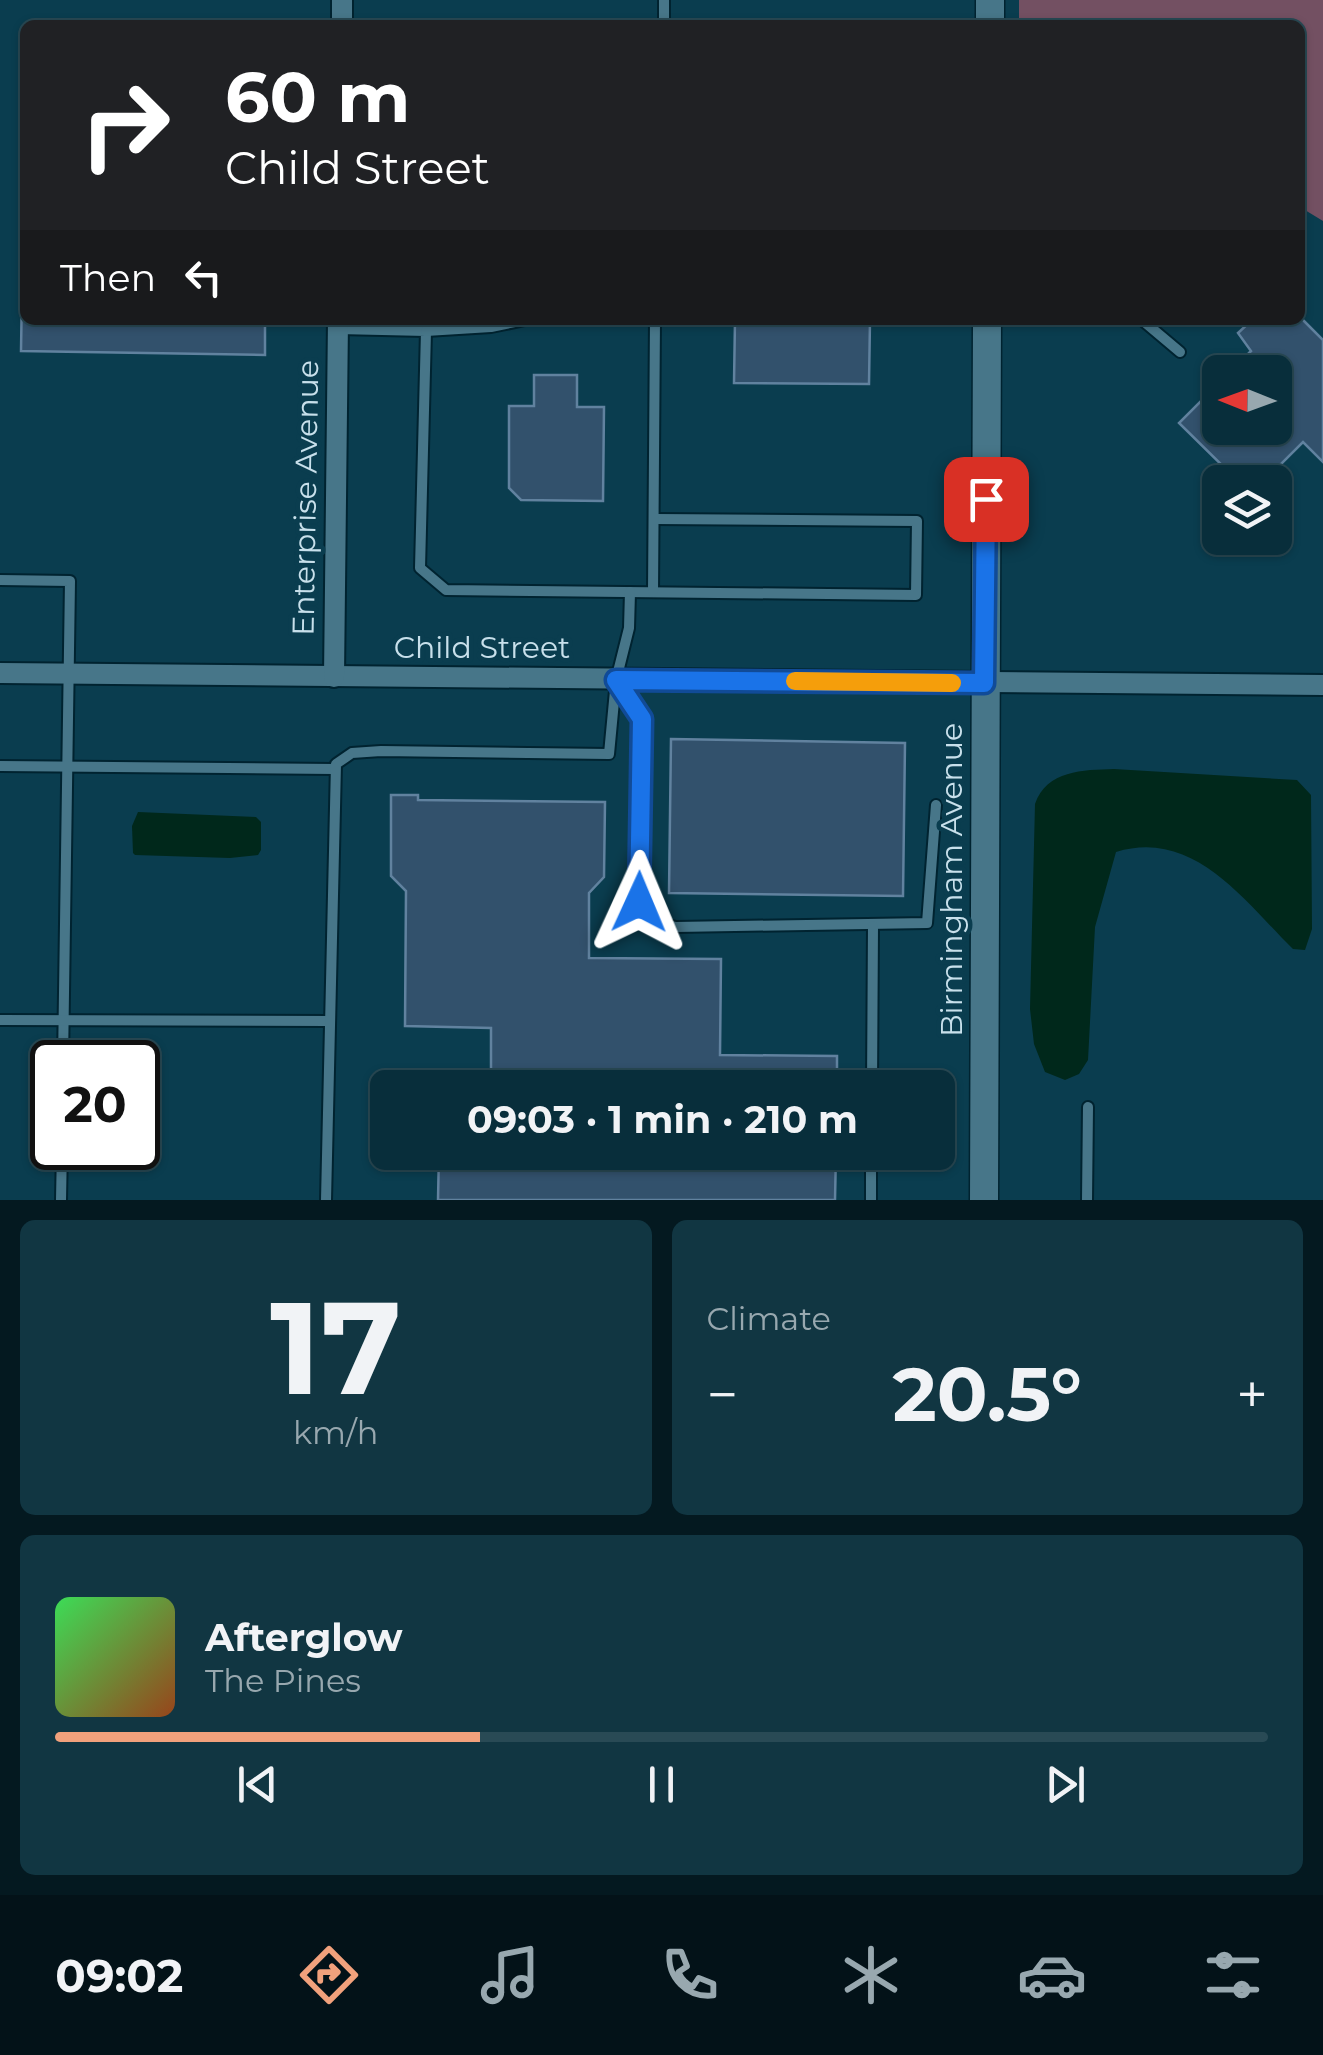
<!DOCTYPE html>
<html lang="en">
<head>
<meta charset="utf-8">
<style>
  :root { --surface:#082e3b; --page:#113642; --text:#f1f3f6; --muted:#98a8af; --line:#294a55; --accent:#f1a17c }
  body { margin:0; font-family:Montserrat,sans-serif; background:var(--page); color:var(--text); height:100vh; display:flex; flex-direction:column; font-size:38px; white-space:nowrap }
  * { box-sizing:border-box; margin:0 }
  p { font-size:32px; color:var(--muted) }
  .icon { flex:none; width:55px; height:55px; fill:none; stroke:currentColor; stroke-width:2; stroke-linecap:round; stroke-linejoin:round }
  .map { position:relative; height:1200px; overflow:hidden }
  .sheet { display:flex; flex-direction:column; gap:20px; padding:20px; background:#041920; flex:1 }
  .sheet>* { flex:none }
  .hud { position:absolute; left:20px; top:20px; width:1285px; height:305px; border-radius:15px; box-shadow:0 2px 8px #0004,0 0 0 2px var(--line); background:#202124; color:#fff; overflow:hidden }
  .needle { width:65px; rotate:271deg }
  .tools { position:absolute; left:1202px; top:355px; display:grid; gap:20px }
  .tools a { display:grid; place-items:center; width:90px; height:90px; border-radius:15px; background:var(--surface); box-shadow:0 2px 8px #0004,0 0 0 2px var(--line); font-size:50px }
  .speed { position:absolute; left:30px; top:1040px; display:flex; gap:20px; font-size:50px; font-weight:700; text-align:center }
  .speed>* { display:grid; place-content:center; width:130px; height:130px; border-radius:50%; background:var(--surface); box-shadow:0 2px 8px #0004,0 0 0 2px var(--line); line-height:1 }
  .speed .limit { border:5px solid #111; border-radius:15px; background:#fff; color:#111 }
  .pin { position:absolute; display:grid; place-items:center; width:85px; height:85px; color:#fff; margin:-42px; border-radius:20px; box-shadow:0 5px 15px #0006 }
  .me { position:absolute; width:110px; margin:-55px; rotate:1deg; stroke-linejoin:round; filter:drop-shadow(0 0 8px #0008) }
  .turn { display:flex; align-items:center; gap:35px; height:210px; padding:0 40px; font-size:45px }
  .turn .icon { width:130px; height:130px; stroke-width:2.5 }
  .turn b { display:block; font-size:70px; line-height:85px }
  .then { display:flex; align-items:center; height:95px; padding:0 40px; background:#0003; gap:20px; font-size:38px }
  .big { font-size:75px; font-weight:700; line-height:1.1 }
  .sheet .tile { flex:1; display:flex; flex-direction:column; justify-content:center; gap:15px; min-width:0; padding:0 35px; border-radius:15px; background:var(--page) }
  .sheet .dial { align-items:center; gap:0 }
  .dial b { font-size:130px; line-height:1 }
  .song { display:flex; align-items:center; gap:30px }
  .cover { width:120px; height:120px; border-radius:15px; background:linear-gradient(135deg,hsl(130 70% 55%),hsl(20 70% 35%)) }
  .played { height:10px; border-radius:5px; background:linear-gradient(90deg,var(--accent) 35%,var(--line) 35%) }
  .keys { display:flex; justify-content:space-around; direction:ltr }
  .heat { display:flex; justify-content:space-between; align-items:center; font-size:55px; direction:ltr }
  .sheet .tiles { flex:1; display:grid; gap:20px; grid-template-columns:1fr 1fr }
  .tile:last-child { grid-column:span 2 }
  .trip { position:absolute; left:370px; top:1070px; width:585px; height:100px; border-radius:15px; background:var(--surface); box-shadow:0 2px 8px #0004,0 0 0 2px var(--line); font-weight:700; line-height:100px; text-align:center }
  .menu { display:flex; height:160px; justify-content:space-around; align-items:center; background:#031218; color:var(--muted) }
  .menu .icon { width:70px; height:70px }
  .menu .active { color:var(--accent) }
  .menu b { font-size:45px; color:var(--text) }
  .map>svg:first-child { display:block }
  .green { fill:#735062 }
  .water { fill:#00281b }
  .building { fill:#32516c; stroke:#61829f; stroke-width:2.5 }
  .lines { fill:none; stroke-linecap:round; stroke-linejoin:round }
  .lane-casing { stroke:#002330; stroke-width:14 }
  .street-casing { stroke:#002330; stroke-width:24 }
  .secondary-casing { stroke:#002330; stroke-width:31 }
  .lane { stroke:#477689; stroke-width:10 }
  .street { stroke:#477689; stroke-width:20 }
  .secondary { stroke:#477689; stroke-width:28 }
  .route-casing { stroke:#114b97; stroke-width:25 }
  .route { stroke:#1a73e8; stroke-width:18 }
  .slow { stroke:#f59e0b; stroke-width:18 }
  .labels { text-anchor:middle; stroke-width:9; stroke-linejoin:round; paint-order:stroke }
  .street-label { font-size:30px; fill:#c8e0eb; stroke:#0a3d4f }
</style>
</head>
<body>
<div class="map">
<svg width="1323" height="1200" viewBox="0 0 1323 1200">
  <rect width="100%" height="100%" fill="#0a3d4f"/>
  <!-- green -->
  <path class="green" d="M1019 0H1323V221L1300 207V25H1019Z"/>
  <!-- water -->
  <g class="water">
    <path d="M1114 769 1297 780 1311 795 1312 929 1305 950 1293 949C1244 901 1194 828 1116 852L1095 927 1088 1060 1079 1074 1065 1080 1045 1072 1034 1044 1030 1009 1035 804C1047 770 1083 770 1114 769Z"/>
    <path d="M138 812 256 817 261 822V850L258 855 230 858 135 855 133 853 132 826Z"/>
  </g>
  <!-- building -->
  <g class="building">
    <path d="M25 106V320H265V355L21 351Z"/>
    <path d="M1300 317 1323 340V462L1303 442 1263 482H1239L1179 423 1220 382V428H1275V372H1230L1251 351 1238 333 1252 320H1300Z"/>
    <path d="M735 320H870L869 384 734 383Z"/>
    <path d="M534 375H577V407H604L603 501 521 500 509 488V406H534Z"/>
    <path d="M671 739 905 743 903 896 669 893Z"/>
    <path d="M391 795H418V800L605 802 604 877 589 893V958L721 959 720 1055 837 1056V1088H491V1028L405 1026 406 891 391 876Z"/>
    <path d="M439 1152H836L835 1200H438Z"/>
  </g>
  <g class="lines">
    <!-- lane casing -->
    <g class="lane-casing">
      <g id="lane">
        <path d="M664 25V0"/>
        <path d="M1142 320 1180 352"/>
        <path d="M338 329 426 331 420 568 446 590 916 595 917 521 655 519"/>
        <path d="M426 331 491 327 525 320"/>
        <path d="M0 580 70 581 63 1062"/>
        <path d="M653 592 655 320"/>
        <path d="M617 680 643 719 639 902 647 920 676 927 927 923 936 805"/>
        <path d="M0 766 334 769"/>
        <path d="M0 1020 329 1021"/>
        <path d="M872 1088 873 926"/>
        <path d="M61 1200 62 1148"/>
        <path d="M326 1200 336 764 352 753 381 751 609 754 616 680 629 628 630 592"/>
        <path d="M871 1200V1152"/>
        <path d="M1087 1200 1088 1107"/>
      </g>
    </g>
    <!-- street casing -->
    <g class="street-casing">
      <g id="street">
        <path d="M342 25V0"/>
        <path d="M0 673 1323 685"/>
        <path d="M334 677 338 320"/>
      </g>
    </g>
    <!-- secondary casing -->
    <g class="secondary-casing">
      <g id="secondary">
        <path d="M990 25V0"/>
        <path d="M984 1200 987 320"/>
      </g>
    </g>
    <!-- lane -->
    <use href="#lane" class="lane"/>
    <!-- street -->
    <use href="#street" class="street"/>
    <!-- secondary -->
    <use href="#secondary" class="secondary"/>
  </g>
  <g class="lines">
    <!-- route casing -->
    <g class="route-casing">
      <path id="route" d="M639 902 642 719 616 680 984 683 986 499"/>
    </g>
    <!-- route -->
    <use href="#route" class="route"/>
    <!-- slow -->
    <path class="slow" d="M795 681 952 683"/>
  </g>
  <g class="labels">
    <!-- street labels -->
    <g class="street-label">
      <text transform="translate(306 498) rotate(-89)" y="10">Enterprise Avenue</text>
      <text x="482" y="658">Child Street</text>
      <text transform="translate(952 880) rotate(-90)" y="10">Birmingham Avenue</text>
    </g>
  </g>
</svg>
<div class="tools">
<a><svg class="needle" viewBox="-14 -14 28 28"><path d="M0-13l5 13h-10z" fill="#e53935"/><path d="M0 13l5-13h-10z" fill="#98a8af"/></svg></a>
<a><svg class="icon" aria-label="layers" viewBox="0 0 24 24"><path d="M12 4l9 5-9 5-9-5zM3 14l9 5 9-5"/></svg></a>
</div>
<div class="speed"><div class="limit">20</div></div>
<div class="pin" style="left:986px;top:499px;background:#d93025"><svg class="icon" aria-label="arrive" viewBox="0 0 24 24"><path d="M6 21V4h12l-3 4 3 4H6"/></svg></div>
<svg class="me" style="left:639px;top:902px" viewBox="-20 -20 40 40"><path d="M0-17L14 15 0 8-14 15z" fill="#1a73e8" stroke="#fff" stroke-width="4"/></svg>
<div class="trip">09:03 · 1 min · 210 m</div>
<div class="hud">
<div class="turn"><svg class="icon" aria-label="right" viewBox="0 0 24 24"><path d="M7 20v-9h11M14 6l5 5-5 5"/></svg><div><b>60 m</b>Child Street</div></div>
<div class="then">Then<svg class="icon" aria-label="left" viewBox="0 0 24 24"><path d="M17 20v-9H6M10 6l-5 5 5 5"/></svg></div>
</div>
</div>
<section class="sheet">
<div class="tiles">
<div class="tile dial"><b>17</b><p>km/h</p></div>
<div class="tile"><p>Climate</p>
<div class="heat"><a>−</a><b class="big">20.5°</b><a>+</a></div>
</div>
<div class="tile">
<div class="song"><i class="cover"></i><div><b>Afterglow</b><p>The Pines</p></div></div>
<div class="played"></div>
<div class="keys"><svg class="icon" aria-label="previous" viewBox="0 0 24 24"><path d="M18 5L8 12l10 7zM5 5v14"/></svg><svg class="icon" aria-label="pause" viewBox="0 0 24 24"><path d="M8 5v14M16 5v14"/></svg><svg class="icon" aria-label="next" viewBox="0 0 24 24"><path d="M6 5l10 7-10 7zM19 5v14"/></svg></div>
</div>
</div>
</section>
<nav class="menu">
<b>09:02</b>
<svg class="icon active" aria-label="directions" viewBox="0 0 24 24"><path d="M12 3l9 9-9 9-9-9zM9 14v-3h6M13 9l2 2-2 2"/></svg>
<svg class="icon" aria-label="music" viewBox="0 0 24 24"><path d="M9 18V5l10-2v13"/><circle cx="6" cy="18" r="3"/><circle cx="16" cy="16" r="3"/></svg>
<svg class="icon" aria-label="phone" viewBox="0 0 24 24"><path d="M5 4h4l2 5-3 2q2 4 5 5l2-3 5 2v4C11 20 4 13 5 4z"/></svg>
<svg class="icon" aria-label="climate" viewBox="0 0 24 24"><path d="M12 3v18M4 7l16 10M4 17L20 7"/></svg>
<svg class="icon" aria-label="car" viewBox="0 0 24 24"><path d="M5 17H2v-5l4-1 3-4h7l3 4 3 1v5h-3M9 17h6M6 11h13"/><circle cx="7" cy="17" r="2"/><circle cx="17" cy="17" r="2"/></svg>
<svg class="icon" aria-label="filters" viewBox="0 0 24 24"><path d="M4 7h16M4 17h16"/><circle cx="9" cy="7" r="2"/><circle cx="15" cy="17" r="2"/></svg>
</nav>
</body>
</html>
